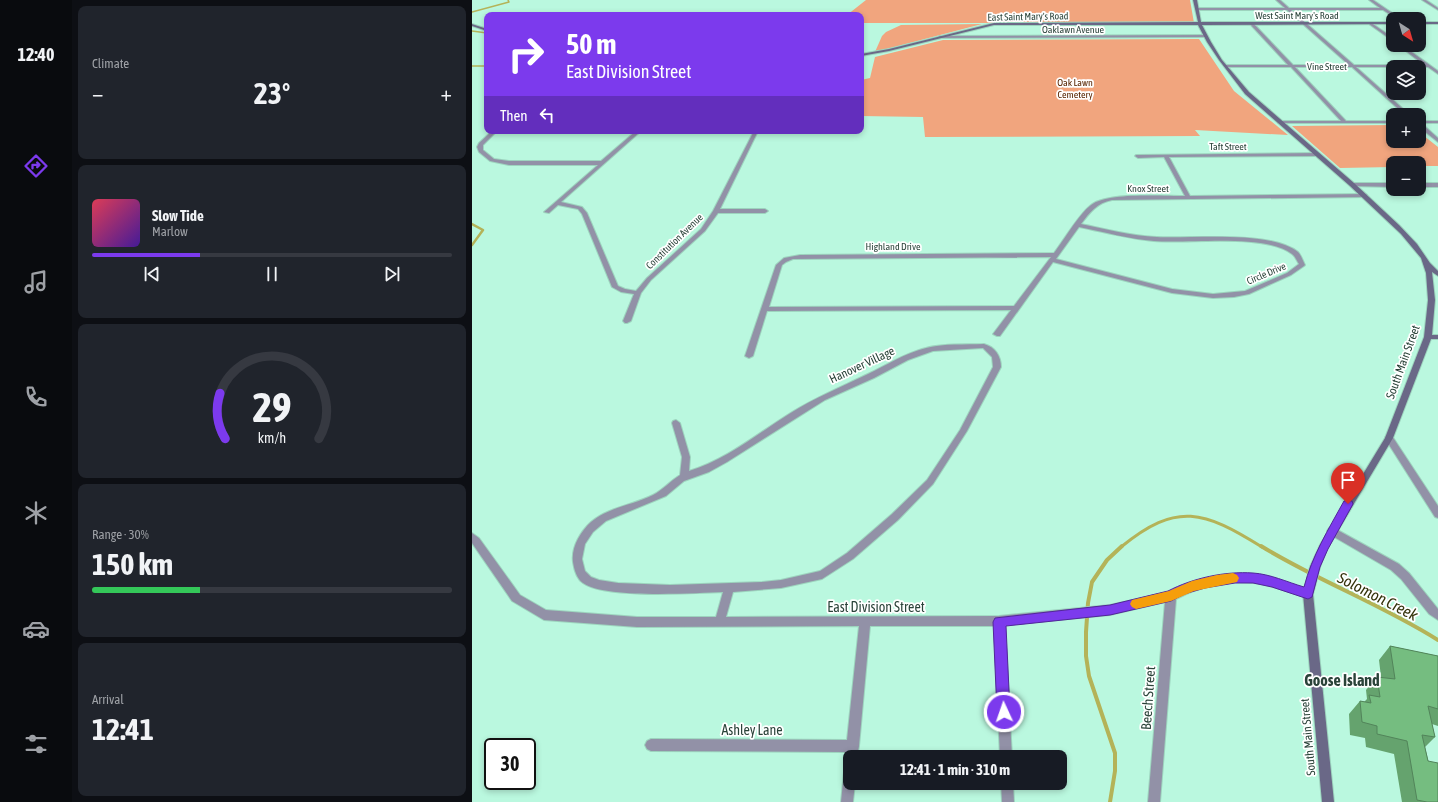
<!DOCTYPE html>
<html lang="en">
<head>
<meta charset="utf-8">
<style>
  :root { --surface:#171b24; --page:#20242c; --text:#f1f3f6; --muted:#9ea1a6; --line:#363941; --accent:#7c3aed }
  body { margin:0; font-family:"Asap Condensed",sans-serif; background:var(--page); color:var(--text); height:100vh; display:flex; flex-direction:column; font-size:15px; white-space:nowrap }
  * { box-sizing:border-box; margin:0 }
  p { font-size:13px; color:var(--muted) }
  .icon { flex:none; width:22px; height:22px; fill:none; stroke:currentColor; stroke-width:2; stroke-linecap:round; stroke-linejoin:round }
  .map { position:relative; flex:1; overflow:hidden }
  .details { display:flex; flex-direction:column; gap:6px; padding:6px; background:#0d0f14; width:400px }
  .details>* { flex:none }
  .hud { position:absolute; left:12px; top:12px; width:380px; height:122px; border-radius:8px; box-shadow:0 2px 6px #0003; background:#7c3aed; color:#fff; overflow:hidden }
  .needle { width:26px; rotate:143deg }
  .fabs { position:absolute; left:914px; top:12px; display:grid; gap:8px }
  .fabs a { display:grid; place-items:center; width:40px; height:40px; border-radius:8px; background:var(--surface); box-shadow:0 2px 6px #0003; font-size:20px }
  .speed { position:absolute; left:12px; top:738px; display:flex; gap:8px; font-size:20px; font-weight:700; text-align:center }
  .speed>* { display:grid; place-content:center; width:52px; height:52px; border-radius:50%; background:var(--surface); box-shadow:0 2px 6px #0003; line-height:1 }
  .speed .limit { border:2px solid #111; border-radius:6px; background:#fff; color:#111 }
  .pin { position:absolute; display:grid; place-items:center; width:34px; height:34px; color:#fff; margin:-41px -17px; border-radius:50% 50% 50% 0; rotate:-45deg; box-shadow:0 0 4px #0007 }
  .pin .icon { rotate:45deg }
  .me { position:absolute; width:44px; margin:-22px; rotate:357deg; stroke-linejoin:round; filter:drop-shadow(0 0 3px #0008) }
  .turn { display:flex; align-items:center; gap:14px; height:84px; padding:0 16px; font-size:18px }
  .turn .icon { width:52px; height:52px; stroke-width:2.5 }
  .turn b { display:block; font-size:28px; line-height:34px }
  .then { display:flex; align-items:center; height:38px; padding:0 16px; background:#0003; gap:8px; font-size:15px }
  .big { font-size:30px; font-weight:700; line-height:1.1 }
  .details .tile { flex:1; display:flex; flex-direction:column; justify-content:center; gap:6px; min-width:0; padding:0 14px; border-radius:8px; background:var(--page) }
  .details .dial { align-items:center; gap:0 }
  .dial svg { height:104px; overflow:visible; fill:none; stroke:var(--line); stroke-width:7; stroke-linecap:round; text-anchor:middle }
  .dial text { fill:var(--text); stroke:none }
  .song { display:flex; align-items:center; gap:12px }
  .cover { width:48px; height:48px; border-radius:6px; background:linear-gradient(135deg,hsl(350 70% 55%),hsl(260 70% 35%)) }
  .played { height:4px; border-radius:2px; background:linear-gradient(90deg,var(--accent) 30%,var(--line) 30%) }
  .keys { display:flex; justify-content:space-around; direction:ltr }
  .heat { display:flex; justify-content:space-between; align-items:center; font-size:22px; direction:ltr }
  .charge { height:6px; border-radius:3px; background:linear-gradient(90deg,#34c759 30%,var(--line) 0) }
  .trip { position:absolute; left:371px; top:750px; width:224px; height:40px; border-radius:8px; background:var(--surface); box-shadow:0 2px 6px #0003; font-weight:700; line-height:40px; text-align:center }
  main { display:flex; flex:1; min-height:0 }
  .menu { display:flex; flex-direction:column; width:72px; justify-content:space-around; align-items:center; background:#090b0e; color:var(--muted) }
  .menu .icon { width:28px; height:28px }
  .menu .selected { color:var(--accent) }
  .menu b { font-size:18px; color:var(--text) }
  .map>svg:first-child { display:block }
  .green { fill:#f1a57e }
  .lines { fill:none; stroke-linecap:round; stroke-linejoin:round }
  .stream-far3 { stroke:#b4b358; stroke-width:1.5 }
  .stream-far2 { stroke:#b4b358; stroke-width:2.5 }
  .stream-far1 { stroke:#b4b358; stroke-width:3 }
  .stream { stroke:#b4b358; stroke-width:4 }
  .street-casing { stroke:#9dd4be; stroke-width:2 }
  .secondary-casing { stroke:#9dd4be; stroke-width:2 }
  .street { fill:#9291a7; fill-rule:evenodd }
  .secondary { fill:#6a6887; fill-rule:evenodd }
  .wall { fill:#65a36e }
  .building { fill:#75bd80; stroke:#52845a }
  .route { fill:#7c3aed; stroke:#51269a }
  .slow { fill:#f59e0b }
  .labels { text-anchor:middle; stroke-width:3.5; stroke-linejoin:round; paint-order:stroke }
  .far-street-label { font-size:10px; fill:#2a4339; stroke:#fff }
  .far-park-label { font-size:10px; fill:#572402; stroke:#fff }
  .street-label { font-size:12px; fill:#2a4339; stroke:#fff }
  .near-street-label { font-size:14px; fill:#2a4339; stroke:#fff }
  .near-water-label { font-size:16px; font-style:italic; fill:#34330b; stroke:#fff }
  .near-neighbourhood-label { font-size:16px; font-weight:bold; fill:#2a4339; stroke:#fff }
</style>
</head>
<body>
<main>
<nav class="menu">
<b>12:40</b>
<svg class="icon selected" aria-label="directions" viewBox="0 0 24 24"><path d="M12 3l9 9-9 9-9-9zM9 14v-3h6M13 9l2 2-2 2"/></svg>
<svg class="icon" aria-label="music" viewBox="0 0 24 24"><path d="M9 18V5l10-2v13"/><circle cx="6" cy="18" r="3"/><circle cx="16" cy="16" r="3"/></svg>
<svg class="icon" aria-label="phone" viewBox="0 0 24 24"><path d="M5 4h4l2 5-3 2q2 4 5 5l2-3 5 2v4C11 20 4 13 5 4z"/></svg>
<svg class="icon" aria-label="climate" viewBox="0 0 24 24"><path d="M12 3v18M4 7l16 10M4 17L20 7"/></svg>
<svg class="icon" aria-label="car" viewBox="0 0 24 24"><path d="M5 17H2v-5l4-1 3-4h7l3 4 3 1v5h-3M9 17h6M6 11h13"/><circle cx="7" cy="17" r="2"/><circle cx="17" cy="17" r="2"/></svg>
<svg class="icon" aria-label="filters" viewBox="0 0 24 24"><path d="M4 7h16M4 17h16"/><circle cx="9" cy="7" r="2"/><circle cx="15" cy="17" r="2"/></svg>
</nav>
<section class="details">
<div class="tile"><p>Climate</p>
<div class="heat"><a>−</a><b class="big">23°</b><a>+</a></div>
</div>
<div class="tile">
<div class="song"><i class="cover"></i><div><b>Slow Tide</b><p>Marlow</p></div></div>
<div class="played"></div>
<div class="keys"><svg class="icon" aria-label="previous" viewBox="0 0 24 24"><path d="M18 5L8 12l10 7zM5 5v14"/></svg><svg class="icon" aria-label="pause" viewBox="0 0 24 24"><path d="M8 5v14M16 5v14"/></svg><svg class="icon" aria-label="next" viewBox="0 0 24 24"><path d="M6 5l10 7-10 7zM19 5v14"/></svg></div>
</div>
<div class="tile dial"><svg viewBox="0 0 100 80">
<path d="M14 69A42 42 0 1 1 86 69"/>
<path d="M14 69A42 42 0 0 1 10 34" stroke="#7c3aed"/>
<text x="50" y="56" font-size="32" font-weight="700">29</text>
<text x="50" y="72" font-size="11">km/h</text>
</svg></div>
<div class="tile"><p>Range · 30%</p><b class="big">150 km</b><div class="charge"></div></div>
<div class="tile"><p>Arrival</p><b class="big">12:41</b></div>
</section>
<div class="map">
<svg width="966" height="802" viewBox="0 0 966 802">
  <rect width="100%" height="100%" fill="#baf8df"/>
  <!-- green -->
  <g class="green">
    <path d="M394 0H718L722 23H389V15H375Z"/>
    <path d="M510 24 403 52 410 36 414 32 429 25Z"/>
    <path d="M727 39 762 91 816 135 723 130 728 136 453 137 451 117 389 116V80L398 78 403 57 471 40Z"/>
    <path d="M921 125V141H947V132L966 147V166H947V163H921V167L868 168 820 126Z"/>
  </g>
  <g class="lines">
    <!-- stream-far3 -->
    <g class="stream-far3">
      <path d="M0 12 37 2 36 0"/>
      <path d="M0 31 15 33"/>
      <path d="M0 66H15"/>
    </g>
    <!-- stream-far2 -->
    <path class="stream-far2" d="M0 224 11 230 0 245"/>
    <!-- stream-far1 -->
    <path class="stream-far1" d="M649 547C705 501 732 511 790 547"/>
    <!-- stream -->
    <g class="stream">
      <path d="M789 546C846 581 909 604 966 640"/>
      <path d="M638 802 643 771V753L617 676 614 656V632L616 603 620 582 635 560 650 546"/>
    </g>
    <!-- street casing -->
    <g class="street-casing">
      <g id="street">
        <path d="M804 0H808L817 8H908L897 0H901L929 19H925L911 10H819L882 65H952L926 45H930L966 71V74L956 67H884L938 115H933L880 67H823L874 121H921V123H806V121H869L819 67H753L754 65H816L778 24V22H780L821 65H877L815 10H726L724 9 726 8H813Z"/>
        <path d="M950 0H954L966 8V10Z"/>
        <path d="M898 22 921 38V41L897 24Z"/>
        <path d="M735 35 734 37 468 38 466 37 468 36Z"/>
        <path d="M947 121H966V123H949L966 138V142L947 127Z"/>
        <path d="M20 131H25L11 145V150L22 159 37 161H129L164 131H169L89 202 110 207 115 213 146 286 153 289 164 291 175 278 229 229 241 211 282 131H286L248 209H293L296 211 293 213H246L233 231 179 280 169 293 159 321 155 323H153L151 321 162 294 149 292 140 287 110 214 106 209 86 205 77 213 72 212 126 165H37L18 161 7 152 5 147 7 143Z"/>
        <path d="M846 153 848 154V156L697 157 718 196 893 194 895 195V197L640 200C625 203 618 212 609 224 634 229 659 236 685 237 720 239 798 230 826 252 829 255 831 261 833 265L832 266 819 275 777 294 762 297 741 298 700 293 581 262 528 336H525L521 334 539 310 295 311 281 356 277 358 273 356 304 265 312 258 328 255 582 253C592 240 607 214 619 205 635 192 691 196 713 196L692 157 666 158 663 156 664 155ZM607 227C632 232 657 239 682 241 717 244 793 233 820 254 823 256 825 261 827 264L815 273 773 291 741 294 700 289 584 259ZM579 257 542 306 297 307 310 265 314 262 321 259Z"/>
        <path d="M881 183H921V187L879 186 878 185Z"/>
        <rect x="947" y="183" width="19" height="4"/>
        <path d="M512 344C523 347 529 356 529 367L495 431 461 484 426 520 381 559 350 579 309 588 261 592 254 617 527 616 638 605 697 592 720 582 745 576 763 574H781L800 578 840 591 841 594 840 597 836 598C818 593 801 585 782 583 756 579 727 587 704 599L688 802H676L693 602 638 615 533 625 540 757H528L522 626H398L387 746 385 757H378V763L375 761 373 757V752L179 751 175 749 173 745 175 741 179 739 375 740 387 626 165 627 72 620 40 601 0 543V533L7 538 48 595 74 610 165 617H244L251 592C222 593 133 599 111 583 105 579 102 569 101 562 99 547 109 531 119 522 137 507 161 505 181 495 191 490 198 481 208 475L210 457 200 423 201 421 204 420 208 423 218 457 217 471C254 460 285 434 317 414 342 398 369 387 396 374 415 365 433 353 454 348 473 343 493 345 512 344ZM511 348 520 357 521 367 488 430 455 480 420 514 375 553 348 571 309 580 290 582 198 585 146 583 127 580 119 577 113 571 110 559 113 544 121 532 134 521 194 496 212 481 237 472 255 462 353 400 402 378 436 360 461 351Z"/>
        <path d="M917 435 920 436 966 506V518L963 517 914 440 913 438 914 436Z"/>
        <path d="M860 527 927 564 937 573 966 609V620L957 614 929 579 919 570 857 534 855 531 857 528Z"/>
        <path d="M378 766V783H383L381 802H369L372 772 374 768Z"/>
        <path d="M529 783H541L542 802H530Z"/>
      </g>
    </g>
    <!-- secondary casing -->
    <g class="secondary-casing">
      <g id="secondary">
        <path d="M721 0H725L729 22H921V24L730 25 739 42 750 60 777 92 882 183 927 225 945 244 958 263 966 271V276L960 272 963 300 960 335H966V339H959L921 438 855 549 848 567 841 594 862 802H850L831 594 838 567 848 545 913 438 952 337 956 300 954 273 949 258 929 234 878 186 773 94 747 60 735 42 726 25H522L417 51 389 56V54L417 49 522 23 726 22Z"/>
        <rect x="947" y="22" width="19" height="2"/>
        <path d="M0 24 15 29V31L0 26Z"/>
      </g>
    </g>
    <!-- street -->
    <use href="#street" class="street"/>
    <!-- secondary -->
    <use href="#secondary" class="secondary"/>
  </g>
  <!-- wall -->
  <path class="wall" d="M918 646 966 656V726L960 724 963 737 953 747 966 802H930L922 754 894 747 893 738 878 735 877 714 888 701 892 702 895 699 894 690 905 677H909L907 660Z"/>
  <!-- building -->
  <path class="building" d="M918 646 966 656V709L956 706 963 737 950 735 956 761 966 763V802H955L945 800 935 741 905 734V726L890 722 888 701 899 703 897 695 908 697 905 677 923 679Z"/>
  <!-- route -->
  <path class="route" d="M876 500 880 501 881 504 856 549 848 567 840 597 836 599 800 587 781 583H763L733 588 712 594 699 601 638 615 534 626 538 712 536 716 532 718 527 716 525 712 521 622 523 618 638 605 696 591C721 578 753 571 781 573 798 574 815 582 832 587 840 556 856 530 872 501Z"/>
  <!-- slow -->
  <path class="slow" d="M761 573 765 575 767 578 765 582 722 591 699 601 664 609 660 607 658 604 660 600 697 591 720 581 745 575Z"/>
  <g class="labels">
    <!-- far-street labels -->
    <g class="far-street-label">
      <text x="825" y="19">West Saint Mary's Road</text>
      <text transform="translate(556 16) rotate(-1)" y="4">East Saint Mary's Road</text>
      <text x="601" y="33">Oaklawn Avenue</text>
      <text x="855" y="70">Vine Street</text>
      <text x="756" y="150">Taft Street</text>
      <text x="676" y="192">Knox Street</text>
      <text transform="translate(202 241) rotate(-44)" y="4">Constitution Avenue</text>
      <text x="421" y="250">Highland Drive</text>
      <text transform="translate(794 273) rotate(-23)" y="4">Circle Drive</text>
    </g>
    <!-- far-park labels -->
    <g class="far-park-label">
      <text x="603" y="86">Oak Lawn<tspan x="603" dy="12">Cemetery</tspan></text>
    </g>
    <!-- street labels -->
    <g class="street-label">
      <text transform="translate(931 362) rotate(-70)" y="4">South Main Street</text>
      <text transform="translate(390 365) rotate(-25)" y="4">Hanover Village</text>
      <text transform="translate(836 737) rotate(-95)" y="4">South Main Street</text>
    </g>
    <!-- near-street labels -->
    <g class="near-street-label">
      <text x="404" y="612">East Division Street</text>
      <text transform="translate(676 698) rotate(-86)" y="5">Beech Street</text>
      <text x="280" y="735">Ashley Lane</text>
    </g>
    <!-- near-water labels -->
    <g class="near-water-label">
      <text transform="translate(906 596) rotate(27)" y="6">Solomon Creek</text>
    </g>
    <!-- near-neighbourhood labels -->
    <g class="near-neighbourhood-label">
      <text x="870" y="686">Goose Island</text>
    </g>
  </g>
</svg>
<div class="fabs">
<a><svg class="needle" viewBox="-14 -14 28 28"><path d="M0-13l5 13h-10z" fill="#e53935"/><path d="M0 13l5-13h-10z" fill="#9ea1a6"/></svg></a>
<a><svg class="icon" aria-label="layers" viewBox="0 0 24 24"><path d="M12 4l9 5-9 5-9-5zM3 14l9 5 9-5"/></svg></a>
<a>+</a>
<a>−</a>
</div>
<div class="speed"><div class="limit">30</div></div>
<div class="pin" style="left:876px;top:504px;background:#d93025"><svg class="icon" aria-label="arrive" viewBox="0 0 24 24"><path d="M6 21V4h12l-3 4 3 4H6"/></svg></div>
<svg class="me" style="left:532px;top:712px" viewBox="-20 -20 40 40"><circle r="17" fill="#7c3aed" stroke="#fff" stroke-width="3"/><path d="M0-11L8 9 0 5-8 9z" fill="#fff"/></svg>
<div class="trip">12:41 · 1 min · 310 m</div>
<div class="hud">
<div class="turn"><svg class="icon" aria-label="right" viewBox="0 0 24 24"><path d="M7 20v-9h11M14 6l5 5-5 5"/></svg><div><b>50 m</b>East Division Street</div></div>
<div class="then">Then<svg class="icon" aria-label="left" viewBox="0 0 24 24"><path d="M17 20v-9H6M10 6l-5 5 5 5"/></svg></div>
</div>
</div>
</main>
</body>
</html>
